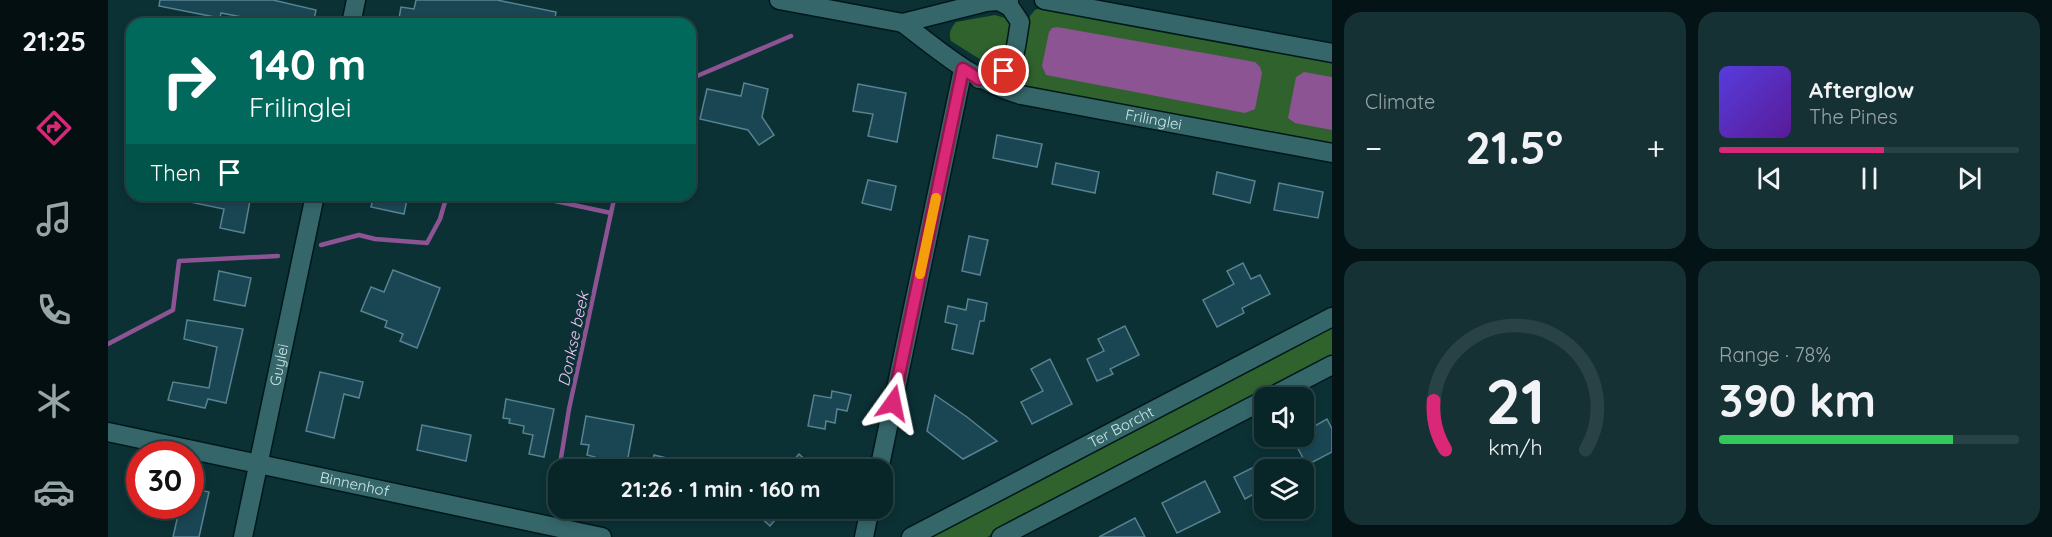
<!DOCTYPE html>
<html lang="en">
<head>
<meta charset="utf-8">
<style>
  :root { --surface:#082528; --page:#163134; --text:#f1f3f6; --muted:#98a5a8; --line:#294245; --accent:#db2777 }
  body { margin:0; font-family:Quicksand,sans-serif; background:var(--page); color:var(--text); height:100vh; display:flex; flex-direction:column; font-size:22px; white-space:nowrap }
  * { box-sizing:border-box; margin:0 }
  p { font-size:20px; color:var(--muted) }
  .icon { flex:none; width:33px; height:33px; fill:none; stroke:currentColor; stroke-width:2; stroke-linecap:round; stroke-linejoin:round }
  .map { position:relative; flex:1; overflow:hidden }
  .panel { display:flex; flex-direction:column; gap:12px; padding:12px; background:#041416; width:720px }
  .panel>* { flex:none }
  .guide { position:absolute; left:18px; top:18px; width:570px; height:183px; border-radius:18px; box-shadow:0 3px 9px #0003,0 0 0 2px var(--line); background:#00695c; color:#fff; overflow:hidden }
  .fabs { position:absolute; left:1146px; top:387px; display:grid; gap:12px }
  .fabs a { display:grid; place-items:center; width:60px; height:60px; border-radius:12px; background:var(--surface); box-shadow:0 3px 9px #0003,0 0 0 2px var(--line); font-size:30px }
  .speed { position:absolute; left:18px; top:441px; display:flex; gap:12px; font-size:30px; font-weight:700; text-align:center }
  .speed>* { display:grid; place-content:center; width:78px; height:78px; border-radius:50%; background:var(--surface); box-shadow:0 3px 9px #0003,0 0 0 2px var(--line); line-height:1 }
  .speed .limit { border:9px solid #d22; background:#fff; color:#111 }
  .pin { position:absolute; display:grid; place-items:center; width:51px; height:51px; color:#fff; margin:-26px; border:3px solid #fff; border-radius:50%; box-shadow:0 2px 6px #0007 }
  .me { position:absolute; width:66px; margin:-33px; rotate:12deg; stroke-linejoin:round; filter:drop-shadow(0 0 4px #0008) }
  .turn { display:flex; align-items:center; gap:21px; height:126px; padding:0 24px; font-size:27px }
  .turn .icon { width:78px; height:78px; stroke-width:2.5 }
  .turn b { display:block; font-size:42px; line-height:51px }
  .then { display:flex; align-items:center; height:57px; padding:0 24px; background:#0003; gap:12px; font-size:22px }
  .big { font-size:45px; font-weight:800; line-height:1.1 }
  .panel .widget { flex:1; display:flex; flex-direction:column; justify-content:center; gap:9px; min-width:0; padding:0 21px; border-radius:18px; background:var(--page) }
  .panel .dial { align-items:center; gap:0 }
  .dial svg { height:156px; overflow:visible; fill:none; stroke:var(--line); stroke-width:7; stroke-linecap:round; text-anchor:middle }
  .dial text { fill:var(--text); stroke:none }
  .song { display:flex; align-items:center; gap:18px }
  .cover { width:72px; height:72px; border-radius:9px; background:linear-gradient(135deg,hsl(250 70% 55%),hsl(270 70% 35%)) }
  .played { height:6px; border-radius:3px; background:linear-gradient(90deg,var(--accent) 55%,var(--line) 55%) }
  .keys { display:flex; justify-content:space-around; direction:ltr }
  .heat { display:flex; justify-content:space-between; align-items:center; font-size:33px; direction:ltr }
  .charge { height:9px; border-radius:4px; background:linear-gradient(90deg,#34c759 78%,var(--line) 0) }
  .panel .tiles { flex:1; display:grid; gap:12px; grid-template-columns:repeat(2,1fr) }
  .trip { position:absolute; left:440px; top:459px; width:345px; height:60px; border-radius:18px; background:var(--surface); box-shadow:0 3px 9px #0003,0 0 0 2px var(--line); font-weight:800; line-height:60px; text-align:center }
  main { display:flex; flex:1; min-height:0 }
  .menu { display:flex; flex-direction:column; width:108px; justify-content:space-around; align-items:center; background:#030f10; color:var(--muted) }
  .menu .icon { width:42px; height:42px }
  .menu .active { color:var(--accent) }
  .menu b { font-size:27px; color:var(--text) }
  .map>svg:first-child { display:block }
  .green { fill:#30622d }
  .water { fill:#8c5493 }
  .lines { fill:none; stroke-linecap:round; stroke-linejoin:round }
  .stream { stroke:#8c5493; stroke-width:4.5 }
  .building { fill:#1a4654; stroke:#578291; stroke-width:1.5 }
  .street-casing { stroke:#00181a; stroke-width:21 }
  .street { stroke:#35666a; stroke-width:18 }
  .route-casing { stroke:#8e194d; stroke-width:15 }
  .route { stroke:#db2777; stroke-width:10 }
  .slow { stroke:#f59e0b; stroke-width:10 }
  .labels { text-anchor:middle; stroke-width:6; stroke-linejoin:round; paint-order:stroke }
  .street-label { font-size:15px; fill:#cde6e8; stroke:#0b3135 }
  .water-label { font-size:16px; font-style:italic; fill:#f1c2f6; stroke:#0b3135 }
</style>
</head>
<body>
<main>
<nav class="menu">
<b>21:25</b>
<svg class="icon active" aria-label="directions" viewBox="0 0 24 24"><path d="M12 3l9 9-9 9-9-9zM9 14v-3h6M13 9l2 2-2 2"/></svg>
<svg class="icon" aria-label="music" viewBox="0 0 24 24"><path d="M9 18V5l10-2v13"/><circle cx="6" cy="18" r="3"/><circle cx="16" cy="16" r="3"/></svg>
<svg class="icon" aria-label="phone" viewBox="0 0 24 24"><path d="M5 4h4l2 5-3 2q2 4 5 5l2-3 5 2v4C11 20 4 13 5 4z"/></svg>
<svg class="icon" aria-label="climate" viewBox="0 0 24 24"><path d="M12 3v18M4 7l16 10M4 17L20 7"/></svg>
<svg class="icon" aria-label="car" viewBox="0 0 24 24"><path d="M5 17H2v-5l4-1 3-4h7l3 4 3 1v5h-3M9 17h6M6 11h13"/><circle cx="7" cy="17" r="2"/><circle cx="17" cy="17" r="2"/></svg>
</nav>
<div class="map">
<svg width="1224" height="537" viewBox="0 0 1224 537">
  <rect width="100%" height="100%" fill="#0b3135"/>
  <!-- green -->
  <g class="green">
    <path d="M933 8 1224 61V145L918 87 912 79 911 74 922 16 927 10Z"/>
    <path d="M887 15 897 18 904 27 897 59 889 64 878 63 843 41C840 33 843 28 848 22Z"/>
    <path d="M1224 325V358L879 537H816Z"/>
  </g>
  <!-- water -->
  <g class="water">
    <path d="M949 27 1147 62 1152 67 1154 73 1147 109 1137 113 938 75 934 66 941 32 944 28Z"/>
    <path d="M1196 72 1224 77V130L1187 123 1180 118 1188 77Z"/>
  </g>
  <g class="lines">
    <!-- stream -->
    <g class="stream">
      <path d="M582 79 683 36"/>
      <path d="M419 195 503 213 507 195"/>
      <path d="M213 245 251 235 267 239 319 243 332 219 339 195"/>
      <path d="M0 344 65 310 71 261 170 256"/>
      <path d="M451 470 461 409 503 213"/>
      <path d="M444 509 450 474"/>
    </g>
  </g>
  <!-- building -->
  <g class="building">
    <path d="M52 0H165L208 10 205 24H170L113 13 112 18 51 6Z"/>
    <path d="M308 0H389L448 12 446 24H290L293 7 306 9Z"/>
    <path d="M636 83 660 89 654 117 666 135 651 145 640 130 592 119 599 89 633 96Z"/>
    <path d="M750 84 798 93 789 142 760 136 765 114 745 111Z"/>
    <path d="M889 135 934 144 929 167 885 158Z"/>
    <path d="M948 163 991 172 987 193 944 184Z"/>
    <path d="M1109 172 1147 181 1142 203 1105 194Z"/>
    <path d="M760 180 788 186 783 210 754 203Z"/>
    <path d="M1171 183 1215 192 1210 218 1166 210Z"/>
    <path d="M78 195H143L136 233 112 228 116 209 77 201Z"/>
    <path d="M266 195H300L296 214 263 207Z"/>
    <path d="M861 236 880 240 872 275 854 271Z"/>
    <path d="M1135 263 1143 279 1152 275 1162 294 1134 308 1136 313 1109 327 1095 300 1126 284 1119 271Z"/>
    <path d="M285 270 332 288 309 348 292 341 295 334 277 327 279 321 253 311 263 287 276 292Z"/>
    <path d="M111 271 143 278 137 306 106 300Z"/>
    <path d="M860 299 879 303 876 321H872L865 354 844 349 849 325 837 322 840 306 858 310Z"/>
    <path d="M79 320 135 329 118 403 100 399 97 408 60 400 65 382 101 388 109 347 76 339Z"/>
    <path d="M1017 326 1031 355 1002 369 1005 374 989 381 979 359 996 351 990 339Z"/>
    <path d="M942 359 964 404 924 424 913 402 935 391 923 369Z"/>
    <path d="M212 372 255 382 251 398 236 394 226 438 198 431Z"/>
    <path d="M724 391 743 395 739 411 729 409 727 423 718 421 717 429 700 426 706 395 723 398Z"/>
    <path d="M827 395 859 417 889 441 855 459 819 431Z"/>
    <path d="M398 399 446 409 436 457 421 454 425 435 415 433 416 426 401 423 402 419 395 418Z"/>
    <path d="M478 416 526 425 518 468 486 462 487 457 479 455 481 445 473 444Z"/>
    <path d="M1219 419 1224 429V452L1199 465 1184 438 1196 436V432Z"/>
    <path d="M314 425 363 435 358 461 309 450Z"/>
    <path d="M691 454 708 470H677Z"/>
    <path d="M546 455 585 464 584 470H543Z"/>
    <path d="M1156 462V488L1137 499 1126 477Z"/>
    <path d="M1097 481 1112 512 1069 533 1054 503Z"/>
    <path d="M82 488 101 492 91 537H65L72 506H82Z"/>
    <path d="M642 508H677L662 526Z"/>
    <path d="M1027 518 1037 537H991Z"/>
  </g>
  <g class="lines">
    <!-- street casing -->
    <g class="street-casing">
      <g id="street">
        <path d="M671 0 795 23 878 2 901 0"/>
        <path d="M936 0 1224 53"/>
        <path id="s1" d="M795 23C834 53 866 81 913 95L1224 153"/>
        <path d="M243 24 248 0"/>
        <path d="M871 79C910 72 906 55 912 22L902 7 891 1"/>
        <path d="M1161 398 1224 365"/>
        <path id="s2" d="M0 432 494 537"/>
        <path d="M771 470 855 69"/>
        <path id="s3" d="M135 537 207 195"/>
        <path d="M756 537 762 508"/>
        <path id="s4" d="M803 537 1224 317"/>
        <path d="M893 537 1156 400"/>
      </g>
    </g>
    <!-- street -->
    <use href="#street" class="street"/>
  </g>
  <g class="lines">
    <!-- route casing -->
    <g class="route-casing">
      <path id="route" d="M785 403 855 69 871 79 885 76 896 71"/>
    </g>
    <!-- route -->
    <use href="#route" class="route"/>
    <!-- slow -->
    <path class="slow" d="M812 274 828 198"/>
  </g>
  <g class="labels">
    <!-- street labels -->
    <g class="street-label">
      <text dy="5" stroke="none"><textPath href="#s1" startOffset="274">Frilinglei</textPath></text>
      <text dy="5" stroke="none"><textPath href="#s3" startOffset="176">Guylei</textPath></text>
      <text dy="5" stroke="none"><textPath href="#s4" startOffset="237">Ter Borcht</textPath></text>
      <text dy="5" stroke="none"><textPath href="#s2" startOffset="252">Binnenhof</textPath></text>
    </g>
    <!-- water labels -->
    <g class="water-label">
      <text transform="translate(465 339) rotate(-78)" y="6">Donkse beek</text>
    </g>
  </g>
</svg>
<div class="fabs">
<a><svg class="icon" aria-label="sound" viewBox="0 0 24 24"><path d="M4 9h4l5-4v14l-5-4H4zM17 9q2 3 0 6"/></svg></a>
<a><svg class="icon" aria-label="layers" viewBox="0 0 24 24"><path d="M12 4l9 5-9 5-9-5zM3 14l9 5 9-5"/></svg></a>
</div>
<div class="speed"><div class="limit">30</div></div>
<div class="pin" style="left:896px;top:71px;background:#d93025"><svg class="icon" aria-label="arrive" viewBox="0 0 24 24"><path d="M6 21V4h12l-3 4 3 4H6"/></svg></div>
<svg class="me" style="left:785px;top:403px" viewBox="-20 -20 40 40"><path d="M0-17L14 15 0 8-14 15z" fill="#db2777" stroke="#fff" stroke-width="4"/></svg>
<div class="trip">21:26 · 1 min · 160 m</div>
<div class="guide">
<div class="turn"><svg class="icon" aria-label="right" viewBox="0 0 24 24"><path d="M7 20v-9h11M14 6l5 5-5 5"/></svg><div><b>140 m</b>Frilinglei</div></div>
<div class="then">Then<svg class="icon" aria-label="arrive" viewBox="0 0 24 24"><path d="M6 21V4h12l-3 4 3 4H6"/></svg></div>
</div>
</div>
<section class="panel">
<div class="tiles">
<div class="widget"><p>Climate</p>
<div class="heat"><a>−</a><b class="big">21.5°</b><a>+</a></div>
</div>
<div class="widget">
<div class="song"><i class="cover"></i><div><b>Afterglow</b><p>The Pines</p></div></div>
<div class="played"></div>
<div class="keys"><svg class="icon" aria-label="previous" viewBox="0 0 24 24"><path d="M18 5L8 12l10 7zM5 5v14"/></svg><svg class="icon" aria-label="pause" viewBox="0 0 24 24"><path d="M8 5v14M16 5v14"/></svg><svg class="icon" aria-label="next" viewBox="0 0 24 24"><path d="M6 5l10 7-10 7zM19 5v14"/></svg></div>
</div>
<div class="widget dial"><svg viewBox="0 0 100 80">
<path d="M14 69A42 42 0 1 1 86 69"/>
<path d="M14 69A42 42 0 0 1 8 44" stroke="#db2777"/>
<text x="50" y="56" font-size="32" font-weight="700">21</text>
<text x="50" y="72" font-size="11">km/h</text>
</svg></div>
<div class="widget"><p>Range · 78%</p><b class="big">390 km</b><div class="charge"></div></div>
</div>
</section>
</main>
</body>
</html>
